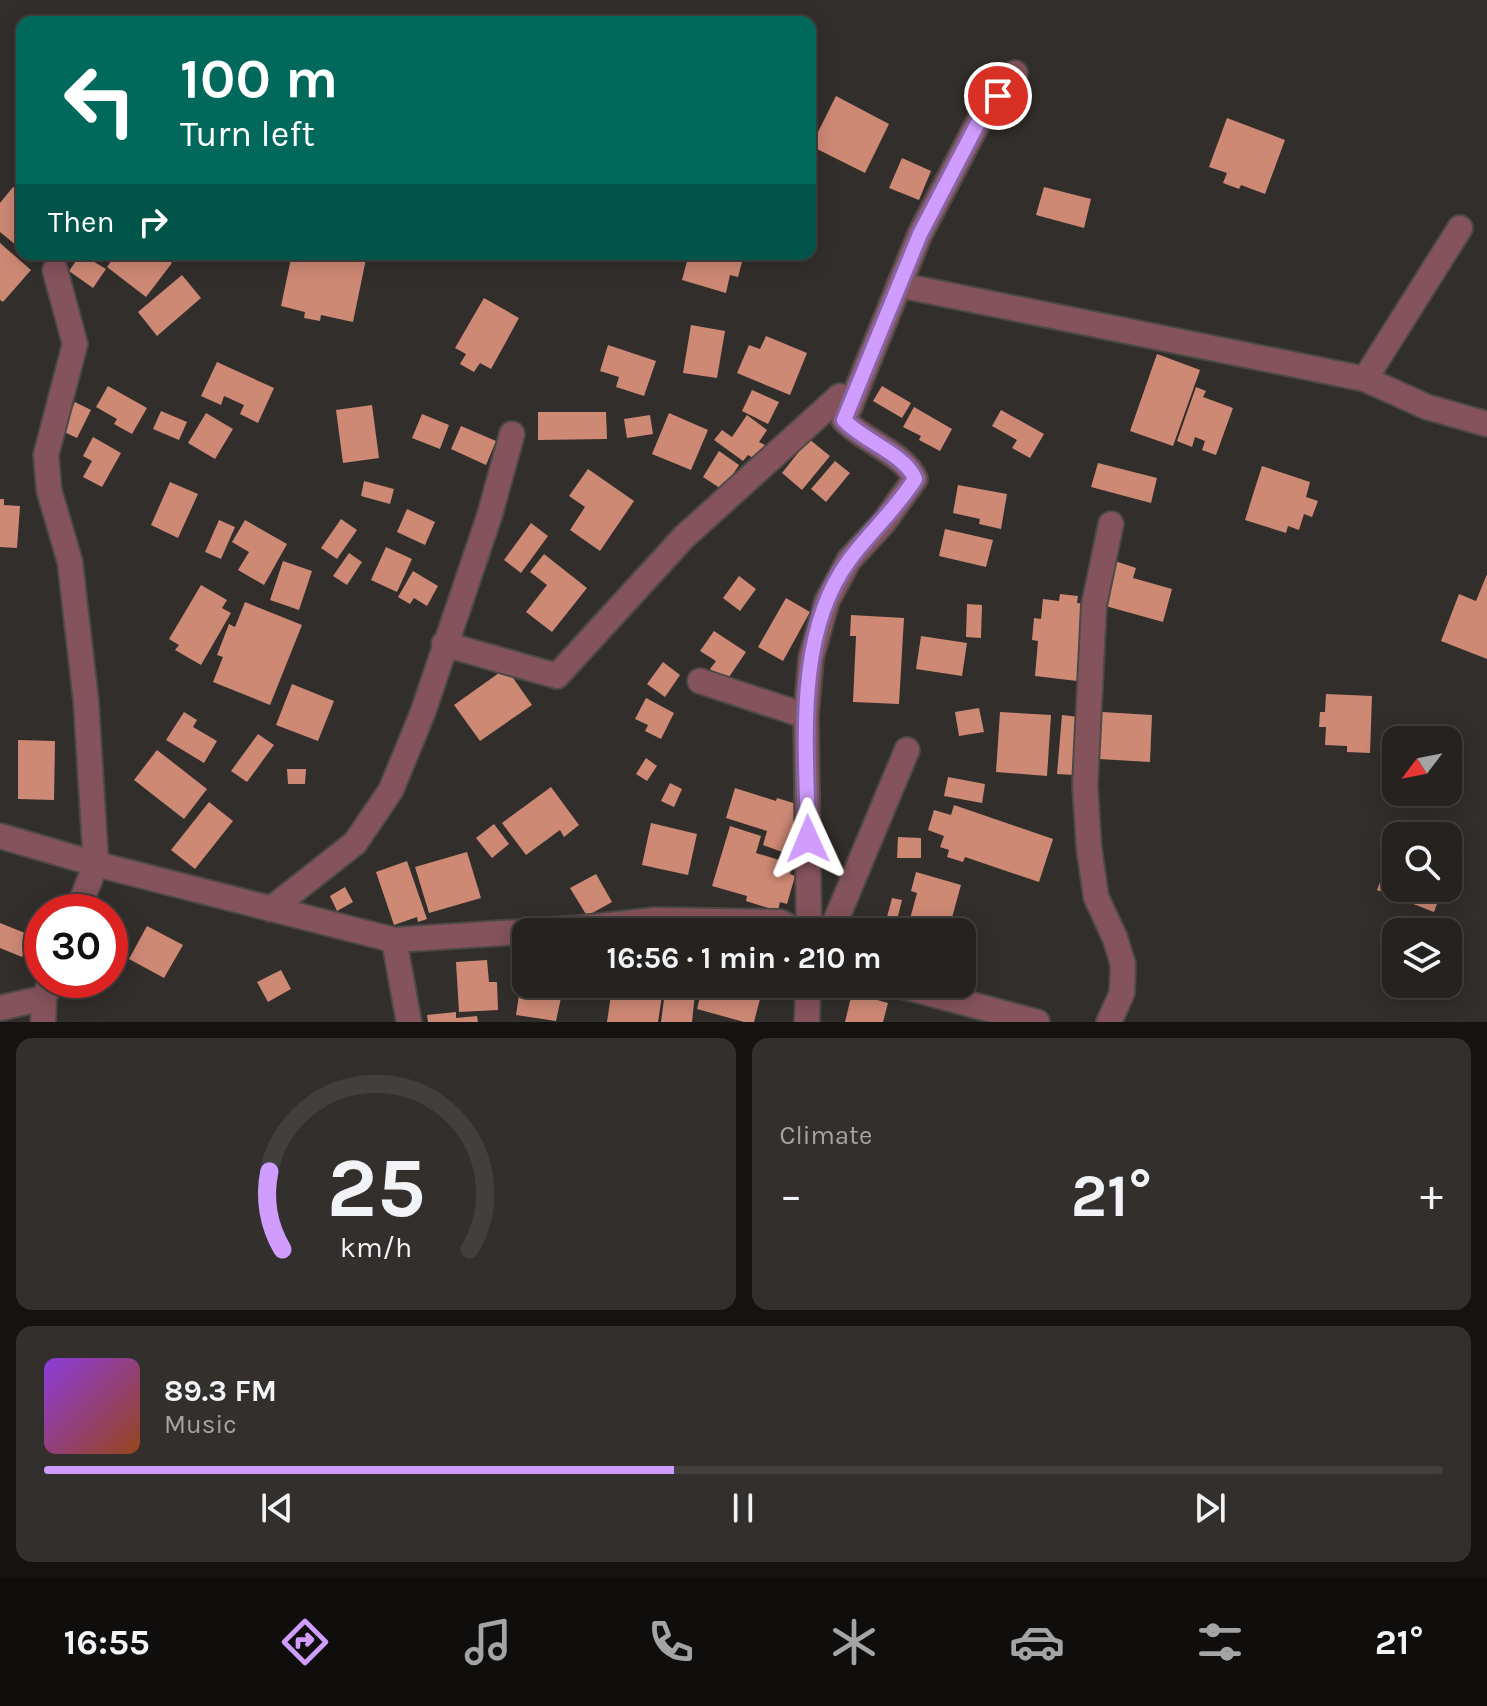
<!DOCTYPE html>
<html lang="en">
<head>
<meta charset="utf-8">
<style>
  :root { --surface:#262220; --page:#322f2d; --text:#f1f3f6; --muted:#a4a4a5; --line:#423f3e; --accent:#d09dfe }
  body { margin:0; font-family:Karla,sans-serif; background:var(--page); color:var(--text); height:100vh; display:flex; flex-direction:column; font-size:30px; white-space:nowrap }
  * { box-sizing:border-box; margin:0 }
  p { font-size:26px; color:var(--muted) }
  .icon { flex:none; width:44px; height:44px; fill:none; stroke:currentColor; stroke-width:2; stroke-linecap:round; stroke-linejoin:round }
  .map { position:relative; height:1022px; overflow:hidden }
  .drawer { display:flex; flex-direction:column; gap:16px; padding:16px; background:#151312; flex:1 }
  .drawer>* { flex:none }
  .top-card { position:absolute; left:16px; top:16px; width:800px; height:244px; border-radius:16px; box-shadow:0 4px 20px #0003,0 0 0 2px var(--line); background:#00695c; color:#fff; overflow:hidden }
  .needle { width:52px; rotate:238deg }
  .tools { position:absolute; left:1382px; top:726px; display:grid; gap:16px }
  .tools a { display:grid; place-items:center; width:80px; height:80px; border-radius:16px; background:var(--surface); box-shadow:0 4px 20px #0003,0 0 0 2px var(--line); font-size:40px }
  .speed { position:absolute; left:24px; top:894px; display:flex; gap:16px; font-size:40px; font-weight:700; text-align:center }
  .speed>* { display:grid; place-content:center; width:104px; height:104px; border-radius:50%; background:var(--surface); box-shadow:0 4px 20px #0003,0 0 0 2px var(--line); line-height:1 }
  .speed .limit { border:12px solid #d22; background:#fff; color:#111 }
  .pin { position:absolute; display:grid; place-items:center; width:68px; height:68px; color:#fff; margin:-34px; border:4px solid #fff; border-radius:50%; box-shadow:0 2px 8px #0007 }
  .me { position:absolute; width:88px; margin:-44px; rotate:359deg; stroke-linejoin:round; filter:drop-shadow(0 0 6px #0008) }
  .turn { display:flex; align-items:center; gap:28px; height:168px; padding:0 32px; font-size:36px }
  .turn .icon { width:104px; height:104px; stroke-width:2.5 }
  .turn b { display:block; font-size:56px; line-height:68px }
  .then { display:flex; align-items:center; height:76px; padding:0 32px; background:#0003; gap:16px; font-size:30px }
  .big { font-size:60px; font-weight:700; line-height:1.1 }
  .drawer .card { flex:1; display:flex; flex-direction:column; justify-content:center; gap:12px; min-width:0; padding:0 28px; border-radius:16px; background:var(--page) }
  .drawer .dial { align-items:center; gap:0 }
  .dial svg { height:208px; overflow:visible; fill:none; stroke:var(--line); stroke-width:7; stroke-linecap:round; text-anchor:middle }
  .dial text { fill:var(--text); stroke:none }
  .song { display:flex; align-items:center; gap:24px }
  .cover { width:96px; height:96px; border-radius:12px; background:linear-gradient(135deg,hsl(270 70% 55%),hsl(20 70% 35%)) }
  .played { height:8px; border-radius:4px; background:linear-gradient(90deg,var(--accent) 45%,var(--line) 45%) }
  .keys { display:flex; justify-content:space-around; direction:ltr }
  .heat { display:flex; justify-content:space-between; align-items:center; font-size:44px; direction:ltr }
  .drawer .tiles { flex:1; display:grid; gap:16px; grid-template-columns:1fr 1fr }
  .card:last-child { grid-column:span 2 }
  .trip { position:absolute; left:512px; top:918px; width:464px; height:80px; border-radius:16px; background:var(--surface); box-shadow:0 4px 20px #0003,0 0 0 2px var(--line); font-weight:700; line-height:80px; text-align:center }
  .dock { display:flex; height:128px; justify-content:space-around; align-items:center; background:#0f0e0d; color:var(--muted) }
  .dock .icon { width:56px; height:56px }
  .dock .selected { color:var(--accent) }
  .dock b { font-size:36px; color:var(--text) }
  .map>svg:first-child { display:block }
  .building { fill:#ce8975 }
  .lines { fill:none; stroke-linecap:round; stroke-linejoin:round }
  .street-casing { stroke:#4d4947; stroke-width:28 }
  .street { stroke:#85535b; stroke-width:24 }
  .route-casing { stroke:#8766a5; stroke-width:20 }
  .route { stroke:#d09dfe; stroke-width:14 }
</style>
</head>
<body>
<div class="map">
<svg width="1487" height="1022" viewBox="0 0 1487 1022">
  <rect width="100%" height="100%" fill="#322e2b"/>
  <!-- building -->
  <g class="building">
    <path d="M836 96 889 124 865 173 811 146Z"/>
    <path d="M1227 118 1285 140 1265 194 1241 185 1239 189 1223 183 1227 173 1209 167Z"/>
    <path d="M902 158 931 171 919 200 889 188Z"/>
    <path d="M13 187 22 194V250L0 232V203Z"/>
    <path d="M1044 187 1091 199 1084 228 1036 215Z"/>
    <path d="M0 243 31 270 3 302 0 300Z"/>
    <path d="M81 254 106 269 93 288 69 271Z"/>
    <path d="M116 254H159L172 263 146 297 107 267Z"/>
    <path d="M292 254H367L353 322 321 315 320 321 304 318 305 312 281 306Z"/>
    <path d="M689 254H736L743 258 738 277 730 275 726 293 682 280Z"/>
    <path d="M182 275 201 298 157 336 138 312Z"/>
    <path d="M484 298 519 318 491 369 480 363 474 372 460 364 466 354 455 348Z"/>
    <path d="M691 325 725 331 717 378 683 373Z"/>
    <path d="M766 336 807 353 790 395 737 373 749 345 760 349Z"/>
    <path d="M608 345 656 361 644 396 616 387 619 377 600 371Z"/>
    <path d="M1157 354 1200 370 1173 446 1130 431Z"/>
    <path d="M217 362 274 388 258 423 240 414 244 405 224 396 221 405 201 396Z"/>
    <path d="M108 386 147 408 132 434 114 424 117 419 96 407Z"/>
    <path d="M882 386 911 403 902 418 873 401Z"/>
    <path d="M1196 387 1206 391 1203 397 1233 408 1216 455 1202 450 1205 441 1195 437 1192 447 1177 441Z"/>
    <path d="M752 390 779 402 768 424 742 411Z"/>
    <path d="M75 402 91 410 77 438 62 431Z"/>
    <path d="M372 405 379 458 343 463 336 410Z"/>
    <path d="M914 407 952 429 940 451 919 440 921 436 903 427Z"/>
    <path d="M1001 410 1044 434 1030 458 1012 448 1017 440 992 426Z"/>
    <path d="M161 411 187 422 179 440 153 429Z"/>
    <path d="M538 412H606L607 439 538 440Z"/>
    <path d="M206 413 233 429 215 459 188 443Z"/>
    <path d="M669 413 708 430 691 470 652 454Z"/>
    <path d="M422 414 449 425 440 449 412 438Z"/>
    <path d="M650 415 653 434 627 438 624 419Z"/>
    <path d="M747 415 767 430 759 442 765 445 755 459 748 455 743 461 714 440 722 430 732 437Z"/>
    <path d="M461 426 496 441 486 465 451 449Z"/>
    <path d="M93 437 121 453 102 487 83 477 92 461 83 456Z"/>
    <path d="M809 439 830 456 802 490 782 473Z"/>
    <path d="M719 451 739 465 723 490 703 477Z"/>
    <path d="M835 461 850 473 826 502 811 489Z"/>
    <path d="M1098 463 1157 478 1151 503 1091 487Z"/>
    <path d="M1262 466 1310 482 1306 497 1318 501 1312 517 1304 514 1299 530 1288 526 1286 533 1245 520Z"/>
    <path d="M588 469 634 501 600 551 570 530 585 507 569 496Z"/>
    <path d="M364 481 394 489 390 504 361 496Z"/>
    <path d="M170 482 198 494 178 538 151 525Z"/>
    <path d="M958 485 1007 494 1001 529 979 524 980 519 953 513Z"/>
    <path d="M0 499H4V505L20 506 17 548 0 547Z"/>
    <path d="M407 509 435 522 425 545 397 532Z"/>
    <path d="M341 519 357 530 337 559 321 548Z"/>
    <path d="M219 520 235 527 221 559 205 552Z"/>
    <path d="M245 520 287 544 264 585 238 570 249 552 232 542Z"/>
    <path d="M531 523 548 536 521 573 504 560Z"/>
    <path d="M945 529 993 540 986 567 939 556Z"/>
    <path d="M386 547 412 559 397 592 371 580Z"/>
    <path d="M349 553 362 562 347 585 333 576Z"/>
    <path d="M544 554 587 588 552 632 526 612 547 585 530 572Z"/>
    <path d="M283 561 312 571 299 610 270 600Z"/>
    <path d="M1115 561 1136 568 1133 578 1172 589 1163 622 1102 605Z"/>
    <path d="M413 571 438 586 427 606 414 598 410 604 398 597Z"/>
    <path d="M1487 574V659L1441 641 1459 594 1476 601Z"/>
    <path d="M739 576 756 589 740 611 723 598Z"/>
    <path d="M201 585 227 600 222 608 231 613 201 665 175 650 179 645 169 639Z"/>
    <path d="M1060 594 1078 596 1077 603 1086 604 1077 681 1035 676 1038 641 1032 640 1034 618 1041 619 1043 599 1059 601Z"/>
    <path d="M786 598 810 612 783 661 758 647Z"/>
    <path d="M245 602 302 625 270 705 213 682 223 657 217 655 229 624 235 627Z"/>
    <path d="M967 604 982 605 981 638 966 637Z"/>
    <path d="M851 615 904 618 899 704 853 702 856 636H850Z"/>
    <path d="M714 631 746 652 727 680 710 669 716 661 700 651Z"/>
    <path d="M921 636 967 643 962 676 916 669Z"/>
    <path d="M663 662 680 675 665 697 647 684Z"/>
    <path d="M506 668 532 705 480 741 454 705Z"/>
    <path d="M292 684 334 701 318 741 276 725Z"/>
    <path d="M1326 694 1372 696 1370 753 1347 752V746L1325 745 1326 727H1319L1320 712H1325Z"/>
    <path d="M646 698 674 713 661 739 645 731 648 725 635 719Z"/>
    <path d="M979 708 984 732 959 736 955 712Z"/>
    <path d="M184 712 197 720 193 727 217 741 204 763 166 740Z"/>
    <path d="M1000 712 1051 715 1047 776 996 772Z"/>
    <path d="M1102 712 1152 715 1150 762 1099 759Z"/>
    <path d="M1062 715 1079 717 1074 775 1057 774Z"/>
    <path d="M258 734 274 745 247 782 231 771Z"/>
    <path d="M18 740 55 741 54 800 18 799Z"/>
    <path d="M157 750 207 789 184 819 134 780Z"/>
    <path d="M646 758 657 766 647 781 636 774Z"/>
    <path d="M287 769H306L305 784H288Z"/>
    <path d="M948 777 985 784 982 803 944 796Z"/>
    <path d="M670 783 682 789 674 807 661 801Z"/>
    <path d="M551 787 579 825 564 837 560 830 526 855 502 823Z"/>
    <path d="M735 788 776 801 777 798 800 805 785 853 763 845 767 831 726 818Z"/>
    <path d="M209 802 233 821 195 869 171 850Z"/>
    <path d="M954 805 1053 839 1039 882 965 857 963 862 947 857 949 850 940 847 944 836 928 830 934 810 951 815Z"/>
    <path d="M651 823 697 834 688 875 642 865Z"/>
    <path d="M494 824 509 844 492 858 476 838Z"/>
    <path d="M730 826 761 836 756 853 793 864 790 874 795 876 787 904 780 902 778 911 746 901 747 896 712 886Z"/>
    <path d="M898 837 921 838V858H897Z"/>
    <path d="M1394 846 1396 847V888H1443L1434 912 1377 890Z"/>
    <path d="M467 852 481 898 429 913 415 867Z"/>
    <path d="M407 861 427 919 418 922 417 917 394 925 376 872Z"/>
    <path d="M916 872 961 885 948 932 927 928 926 932H899L900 928 907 930 917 893 911 891Z"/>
    <path d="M596 874 612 902 587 916 570 888Z"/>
    <path d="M345 887 353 902 337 911 330 896Z"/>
    <path d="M892 898 902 900 897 920 887 917Z"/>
    <path d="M0 923 30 935 22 957 0 948Z"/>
    <path d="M147 926 183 945 164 978 129 959Z"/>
    <path d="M487 960 489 982H497L498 1010 459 1012 456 962Z"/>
    <path d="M524 961 526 984H564L556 1021 516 1015Z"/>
    <path d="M281 970 291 989 268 1002 257 982Z"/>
    <path d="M666 984H696L692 1022H661Z"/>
    <path d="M703 984H764L754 1022H744L697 1009Z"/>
    <path d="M612 988 662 996 658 1022H607Z"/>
    <path d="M852 993 888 1003 883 1022H845Z"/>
    <path d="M456 1012V1018L477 1016 478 1022H428L427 1015Z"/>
  </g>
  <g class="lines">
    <!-- street casing -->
    <g class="street-casing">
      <g id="street">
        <path d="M55 270 75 344 46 455 49 490 70 562 86 701 96 864 77 912"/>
        <path d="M899 285 1365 379 1427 407 1487 424"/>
        <path d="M1365 379 1460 228"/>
        <path d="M851 404 920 234 980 119 1015 73"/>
        <path d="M444 644 557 676 684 537 840 396 851 404 844 420C862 440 906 455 915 479L884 522 849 560 827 601 811 658 806 716 809 932"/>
        <path d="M700 681 806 716"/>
        <path d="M0 836 96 864 394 940 582 928 655 920 780 922 799 932"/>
        <path d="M271 909 355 843 391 790 423 712 490 514 512 434"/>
        <path d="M831 932 907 750"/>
        <path d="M394 940 409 1022"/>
        <path d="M894 984 1037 1022"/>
        <path d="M0 1008 44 998 51 980"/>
        <path d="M43 1022 44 998"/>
        <path d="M807 1022 808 984"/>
        <path d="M1109 1022 1122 993 1123 964 1115 938 1096 897 1089 848 1085 786 1094 605 1111 524"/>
      </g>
    </g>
    <!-- street -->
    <use href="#street" class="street"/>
  </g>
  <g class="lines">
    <!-- route casing -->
    <g class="route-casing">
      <path id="route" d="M808 839C807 751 793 635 850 559 871 531 896 509 915 479 906 455 862 440 844 420L920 234 980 119 998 96"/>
    </g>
    <!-- route -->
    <use href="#route" class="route"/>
  </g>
</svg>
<div class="tools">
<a><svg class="needle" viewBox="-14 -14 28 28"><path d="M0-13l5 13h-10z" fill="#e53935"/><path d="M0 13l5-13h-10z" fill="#a4a4a5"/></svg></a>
<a><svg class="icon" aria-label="search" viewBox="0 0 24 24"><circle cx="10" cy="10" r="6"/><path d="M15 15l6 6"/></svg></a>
<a><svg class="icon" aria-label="layers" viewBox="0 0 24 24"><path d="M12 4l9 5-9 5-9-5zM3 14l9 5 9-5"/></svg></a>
</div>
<div class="speed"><div class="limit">30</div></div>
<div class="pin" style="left:998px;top:96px;background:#d93025"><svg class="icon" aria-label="arrive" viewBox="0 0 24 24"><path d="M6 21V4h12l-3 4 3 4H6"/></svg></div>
<svg class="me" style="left:808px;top:839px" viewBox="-20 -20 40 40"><path d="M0-17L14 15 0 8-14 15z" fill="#d09dfe" stroke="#fff" stroke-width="4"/></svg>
<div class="trip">16:56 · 1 min · 210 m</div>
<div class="top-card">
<div class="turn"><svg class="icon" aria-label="left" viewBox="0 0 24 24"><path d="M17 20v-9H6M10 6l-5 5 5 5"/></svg><div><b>100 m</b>Turn left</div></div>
<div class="then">Then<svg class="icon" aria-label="right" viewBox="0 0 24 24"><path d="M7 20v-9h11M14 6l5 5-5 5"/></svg></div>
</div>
</div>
<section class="drawer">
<div class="tiles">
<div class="card dial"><svg viewBox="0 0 100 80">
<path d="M14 69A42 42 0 1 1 86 69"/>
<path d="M14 69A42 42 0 0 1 9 39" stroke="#d09dfe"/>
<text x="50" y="56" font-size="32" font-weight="700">25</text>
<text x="50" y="72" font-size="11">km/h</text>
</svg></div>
<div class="card"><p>Climate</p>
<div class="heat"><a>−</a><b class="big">21°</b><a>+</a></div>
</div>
<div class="card">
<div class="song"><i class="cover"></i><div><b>89.3 FM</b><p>Music</p></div></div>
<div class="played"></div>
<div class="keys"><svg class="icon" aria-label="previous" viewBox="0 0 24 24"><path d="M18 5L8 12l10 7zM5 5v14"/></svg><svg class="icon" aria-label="pause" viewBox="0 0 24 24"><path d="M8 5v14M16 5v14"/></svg><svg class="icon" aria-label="next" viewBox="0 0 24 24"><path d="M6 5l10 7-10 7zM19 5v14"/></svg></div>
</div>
</div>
</section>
<nav class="dock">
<b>16:55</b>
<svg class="icon selected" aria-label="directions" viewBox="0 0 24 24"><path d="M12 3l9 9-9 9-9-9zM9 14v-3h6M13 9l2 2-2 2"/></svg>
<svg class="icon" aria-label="music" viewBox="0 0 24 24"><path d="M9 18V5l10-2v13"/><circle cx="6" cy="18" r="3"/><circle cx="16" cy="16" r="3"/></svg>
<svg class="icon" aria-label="phone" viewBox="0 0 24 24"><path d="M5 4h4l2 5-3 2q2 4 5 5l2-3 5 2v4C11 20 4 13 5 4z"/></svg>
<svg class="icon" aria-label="climate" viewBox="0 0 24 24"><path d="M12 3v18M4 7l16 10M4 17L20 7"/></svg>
<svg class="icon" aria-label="car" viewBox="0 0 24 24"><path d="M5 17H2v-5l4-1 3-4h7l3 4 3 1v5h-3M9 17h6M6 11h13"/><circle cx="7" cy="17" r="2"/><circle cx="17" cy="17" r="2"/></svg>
<svg class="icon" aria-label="filters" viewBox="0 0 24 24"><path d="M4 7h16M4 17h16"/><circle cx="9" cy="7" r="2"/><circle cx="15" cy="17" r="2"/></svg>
<b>21°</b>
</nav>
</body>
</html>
